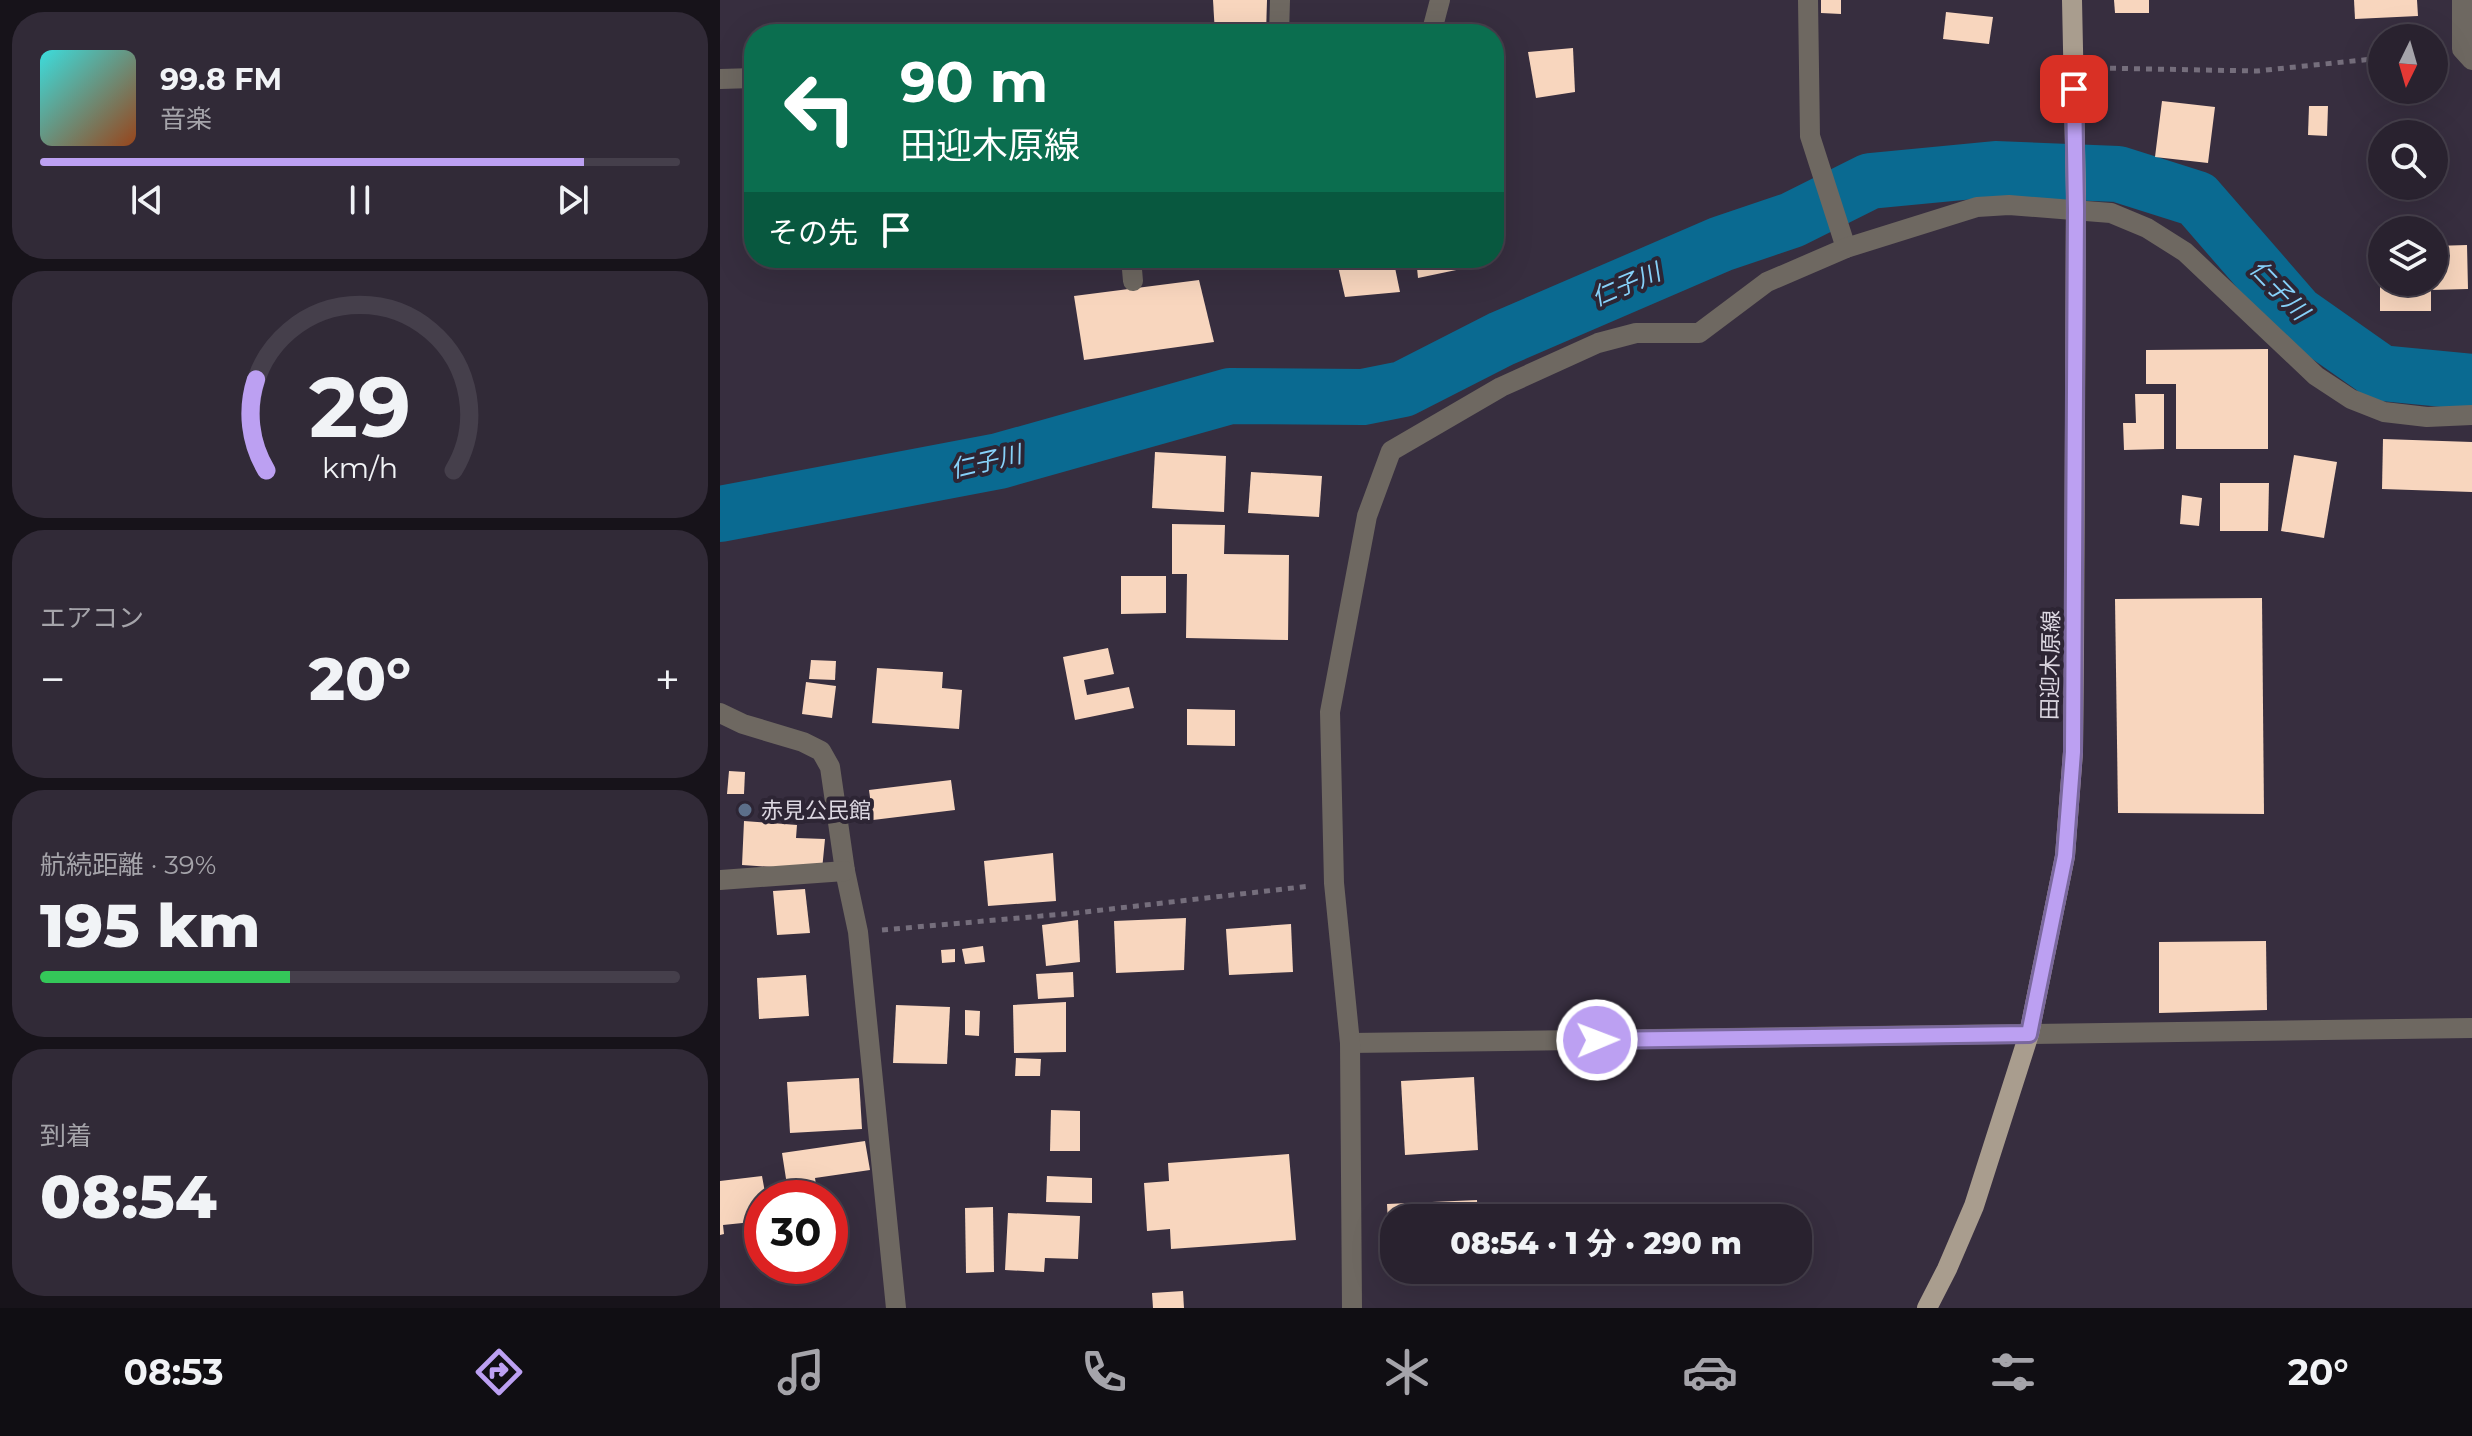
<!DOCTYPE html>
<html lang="ja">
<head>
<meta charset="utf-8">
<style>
  :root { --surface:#29222f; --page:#312a37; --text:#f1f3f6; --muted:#a5a4aa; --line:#453f4b; --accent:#bca0f2 }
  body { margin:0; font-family:Montserrat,"Noto Sans JP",sans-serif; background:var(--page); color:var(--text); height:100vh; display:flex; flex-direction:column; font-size:30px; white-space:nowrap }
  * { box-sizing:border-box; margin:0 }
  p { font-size:26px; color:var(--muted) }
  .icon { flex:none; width:44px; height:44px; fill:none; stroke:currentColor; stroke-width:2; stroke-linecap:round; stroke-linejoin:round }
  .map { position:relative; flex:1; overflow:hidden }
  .drawer { display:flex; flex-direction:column; gap:12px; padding:12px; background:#17131a; width:720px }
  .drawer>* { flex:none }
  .hud { position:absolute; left:24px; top:24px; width:760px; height:244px; border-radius:32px; box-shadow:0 8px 32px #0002,0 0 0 2px var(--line); background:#0b6e4f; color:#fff; overflow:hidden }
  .needle { width:52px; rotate:185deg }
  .buttons { position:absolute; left:1648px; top:24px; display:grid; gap:16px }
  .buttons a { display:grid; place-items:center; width:80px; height:80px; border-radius:50%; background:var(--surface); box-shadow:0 8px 32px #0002,0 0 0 2px var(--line); font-size:40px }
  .speed { position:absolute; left:24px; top:1180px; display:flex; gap:16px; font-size:40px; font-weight:700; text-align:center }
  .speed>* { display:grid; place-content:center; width:104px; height:104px; border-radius:50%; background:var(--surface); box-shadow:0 8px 32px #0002,0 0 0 2px var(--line); line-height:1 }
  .speed .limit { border:12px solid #d22; background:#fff; color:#111 }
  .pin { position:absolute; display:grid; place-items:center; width:68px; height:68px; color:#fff; margin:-34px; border-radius:16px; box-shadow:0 4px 12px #0006 }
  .me { position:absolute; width:88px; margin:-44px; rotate:89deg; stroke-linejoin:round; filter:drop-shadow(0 0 6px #0008) }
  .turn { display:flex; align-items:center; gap:28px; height:168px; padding:0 24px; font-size:36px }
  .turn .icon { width:104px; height:104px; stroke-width:2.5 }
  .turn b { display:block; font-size:56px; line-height:68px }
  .then { display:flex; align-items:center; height:76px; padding:0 24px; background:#0003; gap:16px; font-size:30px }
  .big { font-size:60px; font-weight:800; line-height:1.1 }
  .drawer .widget { flex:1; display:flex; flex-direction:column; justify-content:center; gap:12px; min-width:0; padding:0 28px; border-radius:32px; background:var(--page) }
  .drawer .dial { align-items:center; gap:0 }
  .dial svg { height:208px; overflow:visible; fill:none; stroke:var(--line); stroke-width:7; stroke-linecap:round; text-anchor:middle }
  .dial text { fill:var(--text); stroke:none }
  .song { display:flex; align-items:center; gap:24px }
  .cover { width:96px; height:96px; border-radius:12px; background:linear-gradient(135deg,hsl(180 70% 55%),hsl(20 70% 35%)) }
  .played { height:8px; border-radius:4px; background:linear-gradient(90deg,var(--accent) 85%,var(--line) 85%) }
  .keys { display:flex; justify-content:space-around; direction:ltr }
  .heat { display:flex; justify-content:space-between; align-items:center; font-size:44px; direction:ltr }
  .charge { height:12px; border-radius:6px; background:linear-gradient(90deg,#34c759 39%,var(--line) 0) }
  .trip { position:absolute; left:660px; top:1204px; width:432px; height:80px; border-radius:32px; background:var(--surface); box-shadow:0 8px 32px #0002,0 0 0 2px var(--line); font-weight:800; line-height:80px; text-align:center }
  .tab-bar { display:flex; height:128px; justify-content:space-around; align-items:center; background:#100e13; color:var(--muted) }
  .tab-bar .icon { width:56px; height:56px }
  .tab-bar .current { color:var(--accent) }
  .tab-bar b { font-size:36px; color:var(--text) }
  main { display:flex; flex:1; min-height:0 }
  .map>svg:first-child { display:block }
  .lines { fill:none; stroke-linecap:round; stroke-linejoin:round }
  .river { stroke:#0a6a91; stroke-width:56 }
  .building { fill:#f8d6be }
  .path { stroke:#756e7c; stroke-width:5; stroke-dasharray:6 6; stroke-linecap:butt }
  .minor { stroke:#6e6861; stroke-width:20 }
  .major { stroke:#a99d8e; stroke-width:20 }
  .route-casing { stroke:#7a689d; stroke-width:20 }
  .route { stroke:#bca0f2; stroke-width:14 }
  .service-dot { fill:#5c6f8a; stroke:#2d2534; stroke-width:3 }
  .labels { text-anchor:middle; stroke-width:8; stroke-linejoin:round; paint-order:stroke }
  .street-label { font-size:22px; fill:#dcd7e1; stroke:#2d2534 }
  .poi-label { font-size:22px; fill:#dcd7e1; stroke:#2d2534; text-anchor:start }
  .water-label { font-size:24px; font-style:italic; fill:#87d1f9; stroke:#2d2534 }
</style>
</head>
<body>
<main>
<section class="drawer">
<div class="widget">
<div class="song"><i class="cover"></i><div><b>99.8 FM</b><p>音楽</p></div></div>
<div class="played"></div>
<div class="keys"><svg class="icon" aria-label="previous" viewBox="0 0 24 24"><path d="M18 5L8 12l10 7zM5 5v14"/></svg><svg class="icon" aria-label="pause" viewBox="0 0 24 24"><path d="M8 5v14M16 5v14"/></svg><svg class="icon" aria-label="next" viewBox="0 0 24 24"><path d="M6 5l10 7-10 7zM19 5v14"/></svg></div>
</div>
<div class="widget dial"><svg viewBox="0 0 100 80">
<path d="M14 69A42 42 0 1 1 86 69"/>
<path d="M14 69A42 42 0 0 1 10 34" stroke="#bca0f2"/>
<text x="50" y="56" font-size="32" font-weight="700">29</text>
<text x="50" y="72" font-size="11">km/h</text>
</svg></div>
<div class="widget"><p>エアコン</p>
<div class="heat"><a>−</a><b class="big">20°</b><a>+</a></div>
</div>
<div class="widget"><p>航続距離 · 39%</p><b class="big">195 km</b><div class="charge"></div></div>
<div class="widget"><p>到着</p><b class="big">08:54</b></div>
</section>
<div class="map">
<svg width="1752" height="1308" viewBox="0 0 1752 1308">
  <rect width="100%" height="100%" fill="#372e3f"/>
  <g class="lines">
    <!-- river -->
    <path class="river" d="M0 514 279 461 510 396 643 397 683 389 781 339 1001 244 1072 220 1150 181 1275 169 1398 174 1477 199 1577 314 1661 373 1752 382"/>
  </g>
  <!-- building -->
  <g class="building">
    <path d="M493 0H547L546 34H495Z"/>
    <path d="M1101 0H1121V14L1101 13Z"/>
    <path d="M1394 0H1429V13H1395Z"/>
    <path d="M1634 0H1697L1698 16 1635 19Z"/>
    <path d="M1226 12 1273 17 1269 44 1223 39Z"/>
    <path d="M853 48 855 92 816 98 808 52Z"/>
    <path d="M1442 101 1495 107 1488 163 1435 157Z"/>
    <path d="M1589 106H1608L1607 136 1588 135Z"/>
    <path d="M1747 245 1748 289 1711 290V311H1660V282H1714V246Z"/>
    <path d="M649 258H673L680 292 625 297 617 262Z"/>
    <path d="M696 258H764L765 264 698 278Z"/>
    <path d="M479 280 494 342 364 360 354 296Z"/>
    <path d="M1548 349V449H1456V384H1426V350Z"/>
    <path d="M1415 394H1444V449L1404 450 1403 423H1416Z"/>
    <path d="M1663 439 1752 442V492L1662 489Z"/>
    <path d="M435 452 506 456 504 512 432 508Z"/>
    <path d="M1574 455 1617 462 1604 538 1561 531Z"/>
    <path d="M531 472 602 476 599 517 528 513Z"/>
    <path d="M1500 483H1549L1548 531H1500Z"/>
    <path d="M1462 495 1482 498 1479 526 1460 524Z"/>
    <path d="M452 524 505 525 504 554 569 555 568 640 466 638 467 574H452Z"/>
    <path d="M401 576H446V613L401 614Z"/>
    <path d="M1542 598 1544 814 1398 813 1395 599Z"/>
    <path d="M388 648 394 674 364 680 367 695 409 687 414 708 355 720 343 657Z"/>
    <path d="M91 660 116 661 115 680 89 679Z"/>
    <path d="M157 668 223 672 222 688 242 690 239 729 152 723Z"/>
    <path d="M86 682 116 686 112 718 82 714Z"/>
    <path d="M467 709 515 710V746L467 745Z"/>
    <path d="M9 771 25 772 24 794H7Z"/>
    <path d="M231 780 235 810 153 820 149 790Z"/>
    <path d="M24 821 77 825 76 838 105 839 102 870 22 865Z"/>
    <path d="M333 853 336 901 268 906 264 861Z"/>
    <path d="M85 889 90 933 57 935 53 891Z"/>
    <path d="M466 918 464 970 396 973 394 921Z"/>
    <path d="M358 920 360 962 326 966 322 925Z"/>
    <path d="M571 924 573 972 509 975 506 929Z"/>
    <path d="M1546 941 1547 1010 1439 1013V942Z"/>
    <path d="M263 946 265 962 245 964 242 949Z"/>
    <path d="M235 949V962L222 963 221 950Z"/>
    <path d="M353 972 354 997 318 999 316 974Z"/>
    <path d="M86 975 89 1016 39 1019 37 978Z"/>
    <path d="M346 1002V1052L294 1053 293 1005Z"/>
    <path d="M176 1005 230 1007 227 1064 173 1063Z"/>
    <path d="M245 1010 260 1011 259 1036 245 1035Z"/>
    <path d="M296 1058 321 1059 320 1076H295Z"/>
    <path d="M754 1077 758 1150 685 1155 681 1081Z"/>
    <path d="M139 1078 142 1129 70 1133 67 1082Z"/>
    <path d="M331 1110 360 1111V1151H330Z"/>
    <path d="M145 1141 150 1170 95 1178 98 1198H69L62 1153Z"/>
    <path d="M569 1154 576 1240 451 1249 450 1229 427 1231 424 1183 449 1181 448 1163Z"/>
    <path d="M42 1176 46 1198H42V1221L3 1225 4 1234 0 1235V1181Z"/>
    <path d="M327 1176 372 1178V1203L326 1202Z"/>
    <path d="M757 1200 758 1218H674V1262H670L667 1204Z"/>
    <path d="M273 1207 274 1272 246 1273 245 1208Z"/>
    <path d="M288 1213 360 1216 358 1259 325 1258 324 1272 285 1270Z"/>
    <path d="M463 1291 464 1308H433L432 1293Z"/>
  </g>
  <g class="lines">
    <!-- path -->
    <g class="path">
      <path d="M1378 68 1537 71 1662 58"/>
      <path d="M162 930 356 913 590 886"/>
    </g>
    <!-- minor -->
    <g class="minor">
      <path d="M1088 0 1090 136 1126 248"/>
      <path d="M1742 0V49L1752 60"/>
      <path d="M559 34 560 0"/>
      <path d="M711 34 720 0"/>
      <path d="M0 79 34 78"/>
      <path d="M411 258 413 281"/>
      <path d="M0 713 23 724 83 742 101 751 110 767 125 871 138 932 176 1308"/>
      <path d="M0 880 125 871"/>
      <path d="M630 1043 1752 1028"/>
      <path d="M632 1308 630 1043 614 883 610 712 647 516 671 451 781 387 878 343 916 333H979L1047 282 1126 248 1257 207 1289 205 1391 213 1427 228 1465 252 1596 376 1631 399 1664 412 1707 417 1752 415"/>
    </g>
    <!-- major -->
    <path class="major" d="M1207 1308 1227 1269 1254 1206 1309 1034 1345 856 1353 752 1354 653 1356 194 1352 0"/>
  </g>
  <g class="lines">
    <!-- route casing -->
    <g class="route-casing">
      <path id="route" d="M877 1040 1309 1034 1345 856 1353 752 1356 210 1354 89"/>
    </g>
    <!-- route -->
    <use href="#route" class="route"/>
  </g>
  <!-- markers -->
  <circle class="service-dot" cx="25" cy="810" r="8"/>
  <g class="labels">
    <!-- street labels -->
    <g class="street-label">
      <text transform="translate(1330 665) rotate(-89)" y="8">田迎木原線</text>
    </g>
    <!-- poi labels -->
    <g class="poi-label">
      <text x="41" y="818">赤見公民館</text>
    </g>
    <!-- water labels -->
    <g class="water-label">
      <text transform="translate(906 285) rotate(-23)" y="8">仁子川</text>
      <text transform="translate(1559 290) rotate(46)" y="8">仁子川</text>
      <text transform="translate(266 462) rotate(-13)" y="8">仁子川</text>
    </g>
  </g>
</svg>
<div class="buttons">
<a><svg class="needle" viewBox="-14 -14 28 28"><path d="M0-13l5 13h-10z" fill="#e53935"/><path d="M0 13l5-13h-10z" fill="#a5a4aa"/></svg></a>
<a><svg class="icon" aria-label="search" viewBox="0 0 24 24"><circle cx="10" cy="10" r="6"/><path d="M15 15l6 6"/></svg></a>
<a><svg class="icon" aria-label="layers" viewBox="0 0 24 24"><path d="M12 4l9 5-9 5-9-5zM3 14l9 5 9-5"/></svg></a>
</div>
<div class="speed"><div class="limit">30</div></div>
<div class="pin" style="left:1354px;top:89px;background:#d93025"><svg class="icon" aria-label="arrive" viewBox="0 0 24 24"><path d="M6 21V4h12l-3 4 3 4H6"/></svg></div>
<svg class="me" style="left:877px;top:1040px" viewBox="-20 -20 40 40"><circle r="17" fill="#bca0f2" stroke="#fff" stroke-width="3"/><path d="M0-11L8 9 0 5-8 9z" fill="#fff"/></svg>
<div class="trip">08:54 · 1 分 · 290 m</div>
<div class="hud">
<div class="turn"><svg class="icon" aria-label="left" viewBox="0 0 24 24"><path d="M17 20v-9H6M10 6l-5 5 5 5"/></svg><div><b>90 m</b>田迎木原線</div></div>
<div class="then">その先<svg class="icon" aria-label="arrive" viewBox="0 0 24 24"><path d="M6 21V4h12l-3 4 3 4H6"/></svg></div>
</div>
</div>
</main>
<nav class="tab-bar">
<b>08:53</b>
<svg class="icon current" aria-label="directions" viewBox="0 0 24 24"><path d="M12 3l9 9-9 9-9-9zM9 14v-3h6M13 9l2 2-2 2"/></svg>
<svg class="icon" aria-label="music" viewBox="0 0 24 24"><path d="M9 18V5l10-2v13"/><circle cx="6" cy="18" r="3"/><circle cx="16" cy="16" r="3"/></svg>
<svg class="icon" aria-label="phone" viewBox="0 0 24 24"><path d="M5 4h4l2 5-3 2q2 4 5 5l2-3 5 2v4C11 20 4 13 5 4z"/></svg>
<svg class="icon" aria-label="climate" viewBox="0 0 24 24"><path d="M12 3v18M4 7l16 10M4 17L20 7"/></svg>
<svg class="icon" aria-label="car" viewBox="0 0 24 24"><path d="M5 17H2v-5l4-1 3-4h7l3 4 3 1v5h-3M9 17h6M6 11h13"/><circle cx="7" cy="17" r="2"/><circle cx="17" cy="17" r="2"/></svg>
<svg class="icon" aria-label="filters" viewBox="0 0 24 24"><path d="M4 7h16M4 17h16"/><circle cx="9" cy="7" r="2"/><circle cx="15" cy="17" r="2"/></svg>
<b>20°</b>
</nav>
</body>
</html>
